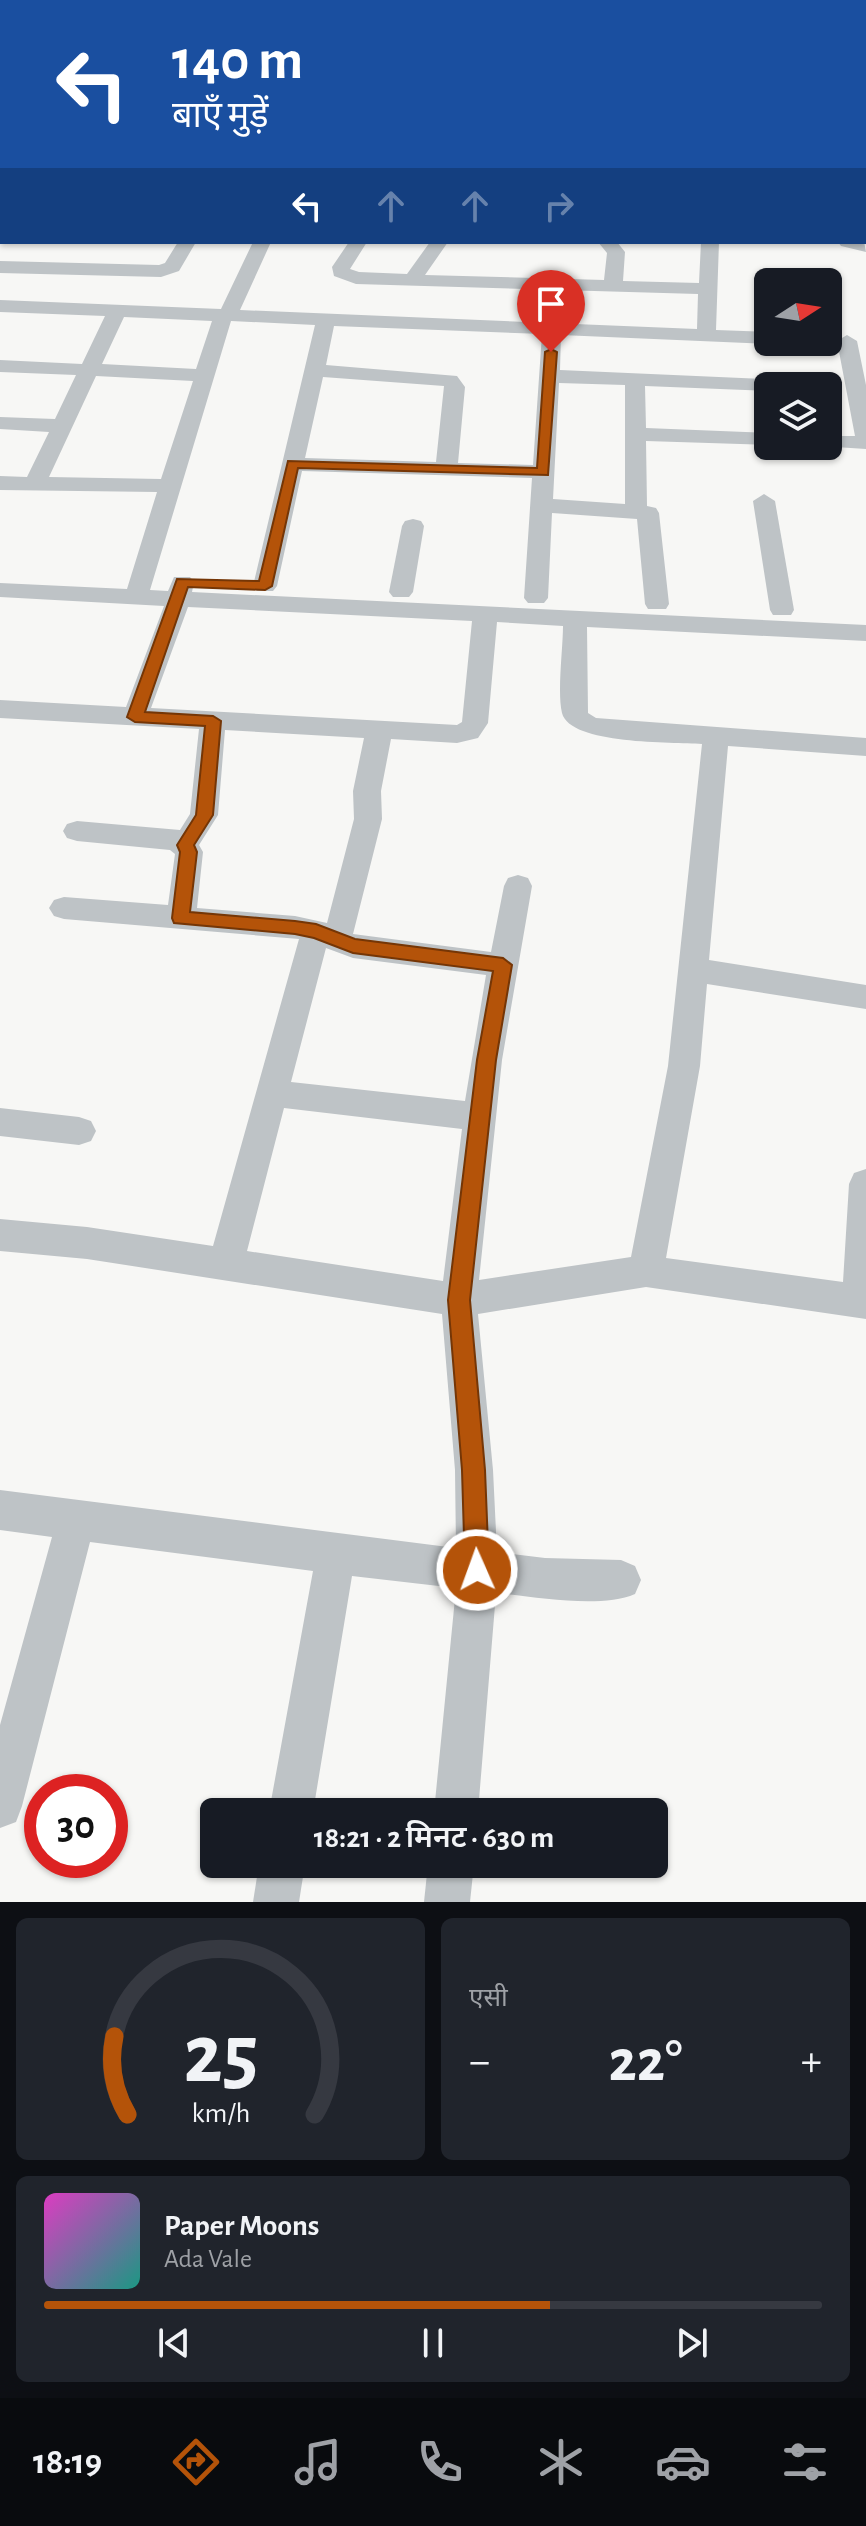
<!DOCTYPE html>
<html lang="hi">
<head>
<meta charset="utf-8">
<style>
  :root { --surface:#171b24; --page:#20242c; --text:#f1f3f6; --muted:#9ea1a6; --line:#363941; --accent:#b45309 }
  body { margin:0; font-family:"Alegreya Sans","Noto Sans Devanagari",sans-serif; background:var(--page); color:var(--text); height:100vh; display:flex; flex-direction:column; font-size:30px; white-space:nowrap }
  * { box-sizing:border-box; margin:0 }
  p { font-size:26px; color:var(--muted) }
  .icon { flex:none; width:44px; height:44px; fill:none; stroke:currentColor; stroke-width:2; stroke-linecap:round; stroke-linejoin:round }
  .map { position:relative; height:1902px; overflow:hidden }
  .sheet { display:flex; flex-direction:column; gap:16px; padding:16px; background:#0d0f14; flex:1 }
  .sheet>* { flex:none }
  .hud { position:absolute; left:0px; top:0px; width:866px; height:244px; box-shadow:0 2px 6px #0004; background:#1a4fa0; color:#fff; overflow:hidden }
  .needle { width:52px; rotate:78deg }
  .buttons { position:absolute; left:754px; top:268px; display:grid; gap:16px }
  .buttons a { display:grid; place-items:center; width:88px; height:88px; border-radius:12px; background:var(--surface); box-shadow:0 2px 6px #0004; font-size:40px }
  .speed { position:absolute; left:24px; top:1774px; display:flex; gap:16px; font-size:40px; font-weight:700; text-align:center }
  .speed>* { display:grid; place-content:center; width:104px; height:104px; border-radius:50%; background:var(--surface); box-shadow:0 2px 6px #0004; line-height:1 }
  .speed .limit { border:12px solid #d22; background:#fff; color:#111 }
  .pin { position:absolute; display:grid; place-items:center; width:68px; height:68px; color:#fff; margin:-82px -34px; border-radius:50% 50% 50% 0; rotate:-45deg; box-shadow:0 0 8px #0007 }
  .pin .icon { rotate:45deg }
  .me { position:absolute; width:88px; margin:-44px; rotate:358deg; stroke-linejoin:round; filter:drop-shadow(0 0 6px #0008) }
  .turn { display:flex; align-items:center; gap:28px; height:168px; padding:0 40px; font-size:36px }
  .turn .icon { width:104px; height:104px; stroke-width:2.5 }
  .turn b { display:block; font-size:56px; line-height:68px }
  .lanes { display:flex; align-items:center; height:76px; padding:0 40px; background:#0003; justify-content:center; gap:40px; direction:ltr }
  .lanes .off { opacity:.35 }
  .big { font-size:60px; font-weight:600; line-height:1.1 }
  .sheet .tile { flex:1; display:flex; flex-direction:column; justify-content:center; gap:12px; min-width:0; padding:0 28px; border-radius:12px; background:var(--page) }
  .sheet .dial { align-items:center; gap:0 }
  .dial svg { height:208px; overflow:visible; fill:none; stroke:var(--line); stroke-width:7; stroke-linecap:round; text-anchor:middle }
  .dial text { fill:var(--text); stroke:none }
  .song { display:flex; align-items:center; gap:24px }
  .cover { width:96px; height:96px; border-radius:12px; background:linear-gradient(135deg,hsl(310 70% 55%),hsl(170 70% 35%)) }
  .played { height:8px; border-radius:4px; background:linear-gradient(90deg,var(--accent) 65%,var(--line) 65%) }
  .keys { display:flex; justify-content:space-around; direction:ltr }
  .heat { display:flex; justify-content:space-between; align-items:center; font-size:44px; direction:ltr }
  .sheet .tiles { flex:1; display:grid; gap:16px; grid-template-columns:1fr 1fr }
  .tile:last-child { grid-column:span 2 }
  .trip { position:absolute; left:200px; top:1798px; width:468px; height:80px; border-radius:12px; background:var(--surface); box-shadow:0 2px 6px #0004; font-weight:600; line-height:80px; text-align:center }
  .tabs { display:flex; height:128px; justify-content:space-around; align-items:center; background:#090b0e; color:var(--muted) }
  .tabs .icon { width:56px; height:56px }
  .tabs .active { color:var(--accent) }
  .tabs b { font-size:36px; color:var(--text) }
  .map>svg:first-child { display:block }
  .lines { fill:none; stroke-linecap:round; stroke-linejoin:round }
  .minor { fill:#bec3c6; fill-rule:evenodd }
  .route { fill:#b45309; stroke:#753606; stroke-width:2 }
</style>
</head>
<body>
<div class="map">
<svg width="866" height="1902" viewBox="0 0 866 1902">
  <rect width="100%" height="100%" fill="#f7f7f5"/>
  <g class="lines">
    <!-- minor -->
    <g class="minor">
      <path d="M61 0H90L91 2H62Z"/>
      <rect x="0" y="16" width="2" height="8"/>
      <rect x="0" y="43" width="2" height="9"/>
      <path d="M0 69 2 70V80L0 79Z"/>
      <rect x="0" y="111" width="2" height="10"/>
      <rect x="0" y="135" width="2" height="10"/>
      <rect x="0" y="162" width="2" height="10"/>
      <rect x="0" y="191" width="2" height="10"/>
      <path d="M864 241 866 252 841 246 838 242Z"/>
      <path d="M178 242H196L179 271 161 277 0 273V261L159 265 165 263Z"/>
      <path d="M253 242H271L240 310 697 329 698 294 356 284 334 276 332 267 349 242H367L350 269 359 272 407 274 430 242H448L425 275 604 280 607 253 598 242H617L625 252 623 281 699 283 701 242H719L716 330 768 332V342H775L768 344 561 335 560 370 786 380 796 386H768V391L645 386 646 428 768 433V445L646 441 647 506 656 508 659 513 669 604 666 609H648L645 604 637 519 552 513 548 598 544 603H528L524 598 532 478 302 471 277 586 273 591H257L253 586 315 325 231 321 150 590 168 591 174 577H190L194 582 192 592 866 625V641L587 627 588 713 596 718 866 738V756L728 746 709 960 866 985V1009L707 984 700 1066 666 1258 843 1282 849 1184 854 1173 866 1169V1319L646 1287 478 1314 493 1470 497 1552 545 1558 621 1560 635 1566 641 1580 635 1594C600 1609 535 1597 496 1593L478 1812H434L456 1588 352 1576 313 1812H269L313 1571 90 1542 22 1806 16 1822 0 1828V1725L52 1537 0 1530V1490L456 1548 455 1470 442 1314 87 1259 0 1251V1219L87 1227 213 1246 299 939 64 919 54 916 49 908 54 900 64 897 168 905 175 854 170 850 77 841 67 838 63 831 67 824 77 821 180 830 190 814 199 729 0 718V700L126 707 164 606 0 597V583L127 589 157 492 0 490V476L27 477 49 432 0 429V417L55 419 76 375 0 372V360L82 364 105 316 0 312V300L221 309ZM124 317 212 321 196 369 102 364ZM334 326 542 334 533 465 458 463 465 387 457 376 326 365ZM96 376 193 381 161 479 49 477ZM323 377 444 386 436 462 305 458ZM559 383 625 385V504L553 499ZM188 607 472 621 462 722 457 725 151 708ZM497 622 563 626C563 648 557 693 562 713 570 745 673 742 702 744L668 1066 631 1257 479 1280 502 1060 532 886 528 878 518 875 508 878 504 886 491 952 353 934 382 819 381 791 391 739 457 743 478 738 488 723ZM225 730 364 738 353 791 354 819 327 923 295 916 197 908 203 852 199 845 218 815ZM326 948 353 958 486 975 465 1101 291 1082ZM284 1108 462 1129 443 1281 247 1251Z"/>
      <path d="M847 335 857 341 866 385V449L820 446H828V436H855L837 341Z"/>
      <path d="M764 494 775 501 794 610 791 615H773L770 610 753 501Z"/>
      <path d="M413 519 421 521 424 526 413 592 409 597H393L389 592 402 526 405 521Z"/>
      <path d="M0 1108 79 1117 91 1121 96 1131 91 1141 79 1145 0 1136Z"/>
      <path d="M259 1864H305L299 1902H253Z"/>
      <path d="M428 1864H474L470 1902H424Z"/>
    </g>
  </g>
  <!-- route -->
  <path class="route" d="M551 349 557 352 548 475 298 468 272 586 265 590 188 587 145 712 213 716 221 721 213 815 194 845 197 852 190 912 295 921 316 924 355 939 503 958 512 965 496 1060 470 1300 485 1470 489 1570 485 1579 477 1582 468 1579 465 1570 462 1470 448 1300 477 1060 493 971 353 953 314 938 295 934 174 923 172 918 180 852 177 845 196 815 205 726 135 722 127 717 177 579 259 581 288 461 537 468 545 352Z"/>
</svg>
<div class="buttons">
<a><svg class="needle" viewBox="-14 -14 28 28"><path d="M0-13l5 13h-10z" fill="#e53935"/><path d="M0 13l5-13h-10z" fill="#9ea1a6"/></svg></a>
<a><svg class="icon" aria-label="layers" viewBox="0 0 24 24"><path d="M12 4l9 5-9 5-9-5zM3 14l9 5 9-5"/></svg></a>
</div>
<div class="speed"><div class="limit">30</div></div>
<div class="pin" style="left:551px;top:352px;background:#d93025"><svg class="icon" aria-label="arrive" viewBox="0 0 24 24"><path d="M6 21V4h12l-3 4 3 4H6"/></svg></div>
<svg class="me" style="left:477px;top:1570px" viewBox="-20 -20 40 40"><circle r="17" fill="#b45309" stroke="#fff" stroke-width="3"/><path d="M0-11L8 9 0 5-8 9z" fill="#fff"/></svg>
<div class="trip">18:21 · 2 मिनट · 630 m</div>
<div class="hud">
<div class="turn"><svg class="icon" aria-label="left" viewBox="0 0 24 24"><path d="M17 20v-9H6M10 6l-5 5 5 5"/></svg><div><b>140 m</b>बाएँ मुड़ें</div></div>
<div class="lanes"><svg class="icon" aria-label="left" viewBox="0 0 24 24"><path d="M17 20v-9H6M10 6l-5 5 5 5"/></svg><svg class="icon off" aria-label="ahead" viewBox="0 0 24 24"><path d="M12 20V5M6 11l6-6 6 6"/></svg><svg class="icon off" aria-label="ahead" viewBox="0 0 24 24"><path d="M12 20V5M6 11l6-6 6 6"/></svg><svg class="icon off" aria-label="right" viewBox="0 0 24 24"><path d="M7 20v-9h11M14 6l5 5-5 5"/></svg></div>
</div>
</div>
<section class="sheet">
<div class="tiles">
<div class="tile dial"><svg viewBox="0 0 100 80">
<path d="M14 69A42 42 0 1 1 86 69"/>
<path d="M14 69A42 42 0 0 1 9 39" stroke="#b45309"/>
<text x="50" y="56" font-size="32" font-weight="700">25</text>
<text x="50" y="72" font-size="11">km/h</text>
</svg></div>
<div class="tile"><p>एसी</p>
<div class="heat"><a>−</a><b class="big">22°</b><a>+</a></div>
</div>
<div class="tile">
<div class="song"><i class="cover"></i><div><b>Paper Moons</b><p>Ada Vale</p></div></div>
<div class="played"></div>
<div class="keys"><svg class="icon" aria-label="previous" viewBox="0 0 24 24"><path d="M18 5L8 12l10 7zM5 5v14"/></svg><svg class="icon" aria-label="pause" viewBox="0 0 24 24"><path d="M8 5v14M16 5v14"/></svg><svg class="icon" aria-label="next" viewBox="0 0 24 24"><path d="M6 5l10 7-10 7zM19 5v14"/></svg></div>
</div>
</div>
</section>
<nav class="tabs">
<b>18:19</b>
<svg class="icon active" aria-label="directions" viewBox="0 0 24 24"><path d="M12 3l9 9-9 9-9-9zM9 14v-3h6M13 9l2 2-2 2"/></svg>
<svg class="icon" aria-label="music" viewBox="0 0 24 24"><path d="M9 18V5l10-2v13"/><circle cx="6" cy="18" r="3"/><circle cx="16" cy="16" r="3"/></svg>
<svg class="icon" aria-label="phone" viewBox="0 0 24 24"><path d="M5 4h4l2 5-3 2q2 4 5 5l2-3 5 2v4C11 20 4 13 5 4z"/></svg>
<svg class="icon" aria-label="climate" viewBox="0 0 24 24"><path d="M12 3v18M4 7l16 10M4 17L20 7"/></svg>
<svg class="icon" aria-label="car" viewBox="0 0 24 24"><path d="M5 17H2v-5l4-1 3-4h7l3 4 3 1v5h-3M9 17h6M6 11h13"/><circle cx="7" cy="17" r="2"/><circle cx="17" cy="17" r="2"/></svg>
<svg class="icon" aria-label="filters" viewBox="0 0 24 24"><path d="M4 7h16M4 17h16"/><circle cx="9" cy="7" r="2"/><circle cx="15" cy="17" r="2"/></svg>
</nav>
</body>
</html>
